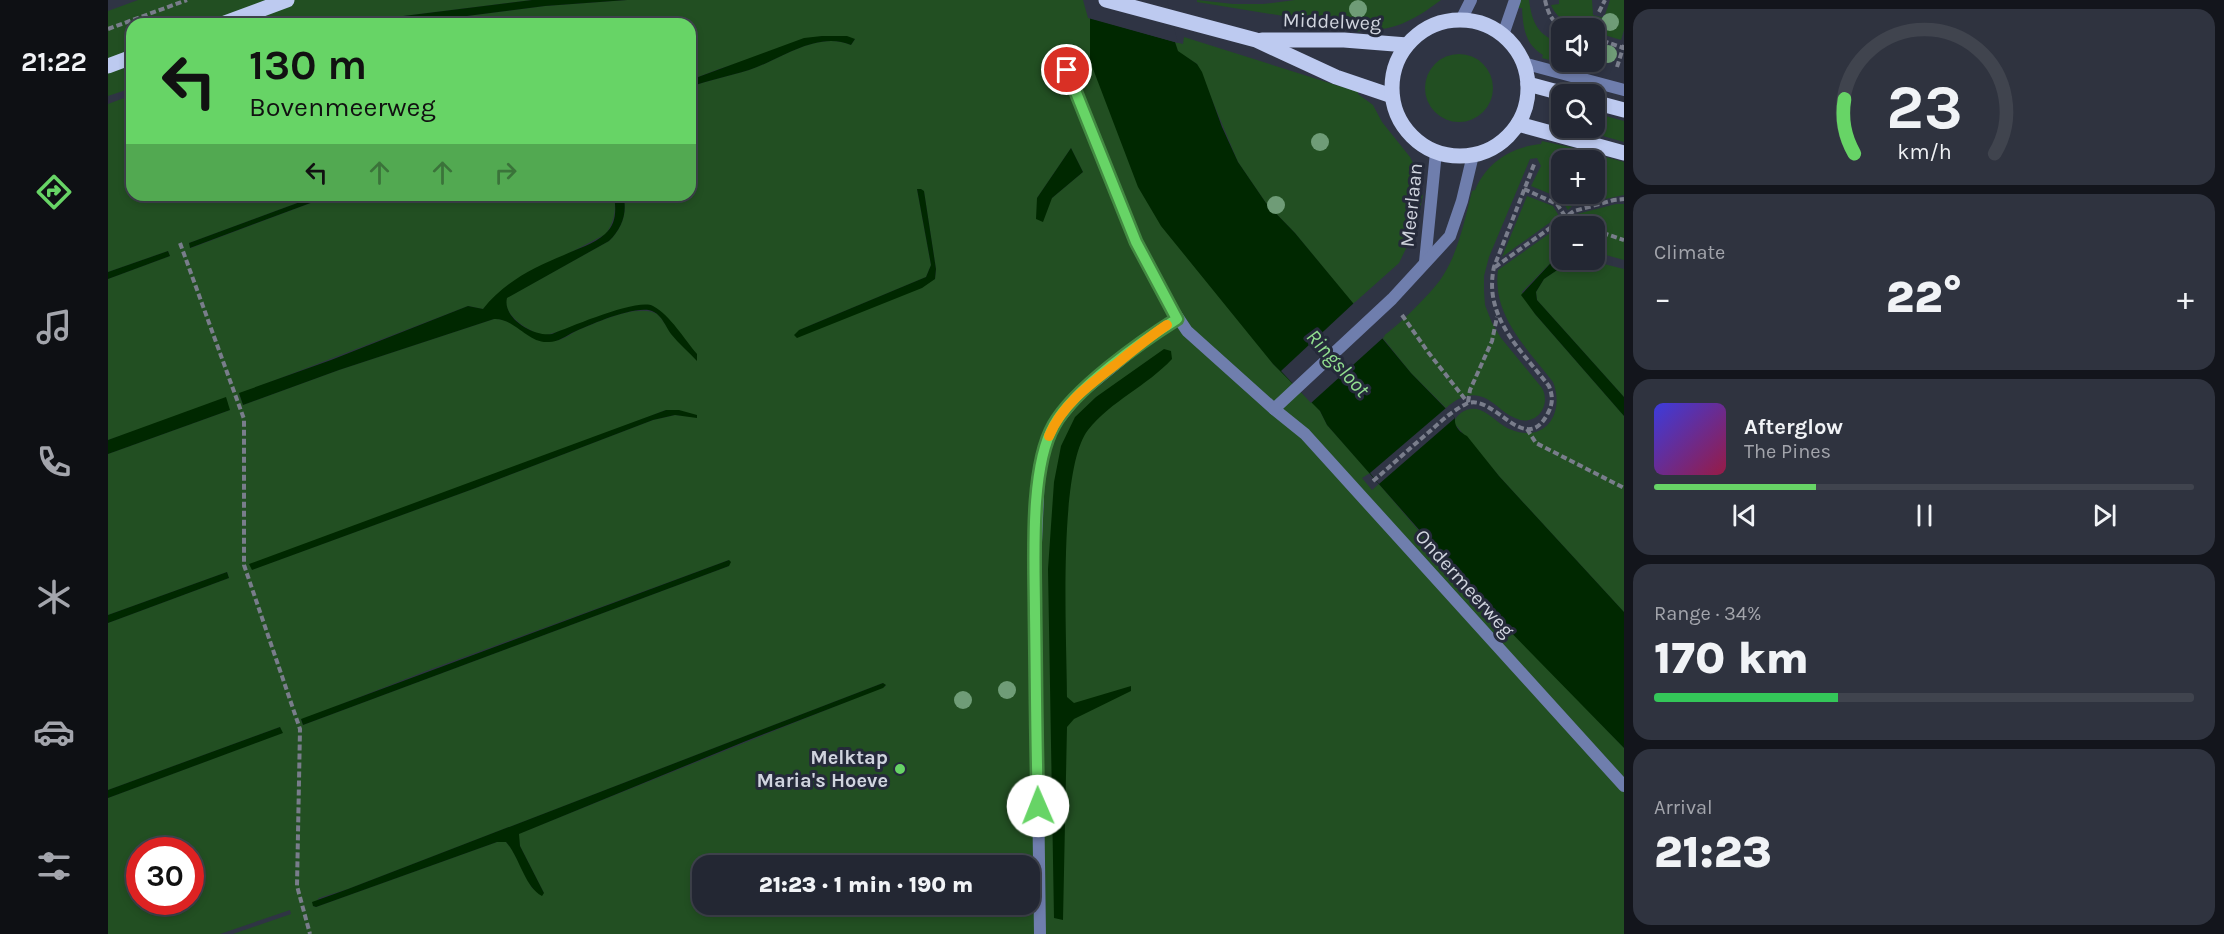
<!DOCTYPE html>
<html lang="en">
<head>
<meta charset="utf-8">
<style>
  :root { --surface:#232733; --page:#2f333f; --text:#f1f3f6; --muted:#a3a5ac; --line:#40444e; --accent:#67d466 }
  body { margin:0; font-family:Karla,sans-serif; background:var(--page); color:var(--text); height:100vh; display:flex; flex-direction:column; font-size:22px; white-space:nowrap }
  * { box-sizing:border-box; margin:0 }
  p { font-size:20px; color:var(--muted) }
  .icon { flex:none; width:33px; height:33px; fill:none; stroke:currentColor; stroke-width:2; stroke-linecap:round; stroke-linejoin:round }
  .map { position:relative; flex:1; overflow:hidden }
  .side { display:flex; flex-direction:column; gap:9px; padding:9px; background:#13151c; width:600px }
  .side>* { flex:none }
  .guide { position:absolute; left:18px; top:18px; width:570px; height:183px; border-radius:18px; box-shadow:0 3px 9px #0003,0 0 0 2px var(--line); background:#67d466; color:#111; overflow:hidden }
  .tools { position:absolute; left:1443px; top:18px; display:grid; gap:12px }
  .tools a { display:grid; place-items:center; width:54px; height:54px; border-radius:12px; background:var(--surface); box-shadow:0 3px 9px #0003,0 0 0 2px var(--line); font-size:30px }
  .speed { position:absolute; left:18px; top:837px; display:flex; gap:12px; font-size:30px; font-weight:700; text-align:center }
  .speed>* { display:grid; place-content:center; width:78px; height:78px; border-radius:50%; background:var(--surface); box-shadow:0 3px 9px #0003,0 0 0 2px var(--line); line-height:1 }
  .speed .limit { border:9px solid #d22; background:#fff; color:#111 }
  .pin { position:absolute; display:grid; place-items:center; width:51px; height:51px; color:#fff; margin:-26px; border:3px solid #fff; border-radius:50%; box-shadow:0 2px 6px #0007 }
  .me { position:absolute; width:66px; margin:-33px; rotate:359deg; stroke-linejoin:round; filter:drop-shadow(0 0 4px #0008) }
  .turn { display:flex; align-items:center; gap:21px; height:126px; padding:0 24px; font-size:27px }
  .turn .icon { width:78px; height:78px; stroke-width:2.5 }
  .turn b { display:block; font-size:42px; line-height:51px }
  .lanes { display:flex; align-items:center; height:57px; padding:0 24px; background:#0003; justify-content:center; gap:30px; direction:ltr }
  .lanes .off { opacity:.35 }
  .big { font-size:45px; font-weight:800; line-height:1.1 }
  .side .widget { flex:1; display:flex; flex-direction:column; justify-content:center; gap:9px; min-width:0; padding:0 21px; border-radius:18px; background:var(--page) }
  .side .dial { align-items:center; gap:0 }
  .dial svg { height:156px; overflow:visible; fill:none; stroke:var(--line); stroke-width:7; stroke-linecap:round; text-anchor:middle }
  .dial text { fill:var(--text); stroke:none }
  .song { display:flex; align-items:center; gap:18px }
  .cover { width:72px; height:72px; border-radius:9px; background:linear-gradient(135deg,hsl(240 70% 55%),hsl(340 70% 35%)) }
  .played { height:6px; border-radius:3px; background:linear-gradient(90deg,var(--accent) 30%,var(--line) 30%) }
  .keys { display:flex; justify-content:space-around; direction:ltr }
  .heat { display:flex; justify-content:space-between; align-items:center; font-size:33px; direction:ltr }
  .charge { height:9px; border-radius:4px; background:linear-gradient(90deg,#34c759 34%,var(--line) 0) }
  .trip { position:absolute; left:584px; top:855px; width:348px; height:60px; border-radius:18px; background:var(--surface); box-shadow:0 3px 9px #0003,0 0 0 2px var(--line); font-weight:800; line-height:60px; text-align:center }
  main { display:flex; flex:1; min-height:0 }
  .menu { display:flex; flex-direction:column; width:108px; justify-content:space-around; align-items:center; background:#0e1014; color:var(--muted) }
  .menu .icon { width:42px; height:42px }
  .menu .on { color:var(--accent) }
  .menu b { font-size:27px; color:var(--text) }
  .map>svg:first-child { display:block }
  .green { fill:#224f22; fill-rule:evenodd }
  .water { fill:#002800 }
  .pier { fill:#2f3444 }
  .lines { fill:none; stroke-linecap:round; stroke-linejoin:round }
  .path { stroke:#797d8b; stroke-width:4; stroke-dasharray:6 3; stroke-linecap:butt }
  .lane { stroke:#6f7ead; stroke-width:12 }
  .street { stroke:#6f7ead; stroke-width:12 }
  .primary { stroke:#bdcaf0; stroke-width:15 }
  .tree { fill:#6f9c77 }
  .route-casing { stroke:#438a42; stroke-width:15 }
  .route { stroke:#67d466; stroke-width:10 }
  .slow { stroke:#f59e0b; stroke-width:10 }
  .poi-dot { fill:#67d466; stroke:#252a3a; stroke-width:2 }
  .labels { text-anchor:middle; stroke-width:6; stroke-linejoin:round; paint-order:stroke }
  .street-label { font-size:20px; fill:#d0d4de; stroke:#252a3a }
  .poi-label { font-size:20px; font-weight:bold; fill:#d0d4de; stroke:#252a3a; text-anchor:end }
  .water-label { font-size:21px; font-style:italic; fill:#91df8f; stroke:#252a3a }
</style>
</head>
<body>
<main>
<nav class="menu">
<b>21:22</b>
<svg class="icon on" aria-label="directions" viewBox="0 0 24 24"><path d="M12 3l9 9-9 9-9-9zM9 14v-3h6M13 9l2 2-2 2"/></svg>
<svg class="icon" aria-label="music" viewBox="0 0 24 24"><path d="M9 18V5l10-2v13"/><circle cx="6" cy="18" r="3"/><circle cx="16" cy="16" r="3"/></svg>
<svg class="icon" aria-label="phone" viewBox="0 0 24 24"><path d="M5 4h4l2 5-3 2q2 4 5 5l2-3 5 2v4C11 20 4 13 5 4z"/></svg>
<svg class="icon" aria-label="climate" viewBox="0 0 24 24"><path d="M12 3v18M4 7l16 10M4 17L20 7"/></svg>
<svg class="icon" aria-label="car" viewBox="0 0 24 24"><path d="M5 17H2v-5l4-1 3-4h7l3 4 3 1v5h-3M9 17h6M6 11h13"/><circle cx="7" cy="17" r="2"/><circle cx="17" cy="17" r="2"/></svg>
<svg class="icon" aria-label="filters" viewBox="0 0 24 24"><path d="M4 7h16M4 17h16"/><circle cx="9" cy="7" r="2"/><circle cx="15" cy="17" r="2"/></svg>
</nav>
<div class="map">
<svg width="1516" height="934" viewBox="0 0 1516 934">
  <rect width="100%" height="100%" fill="#2f3444"/>
  <!-- green -->
  <g class="green">
    <path d="M30 0H424L231 24H24V88L0 96V11Z"/>
    <path d="M519 0H977L982 18V62L1165 364 1206 403 1212 411 1219 425 1262 473 1254 478 1264 490 1271 484 1328 551 1516 748V934H125L183 914 182 910 112 934H0V798L174 733 172 727 0 790V623L121 578 119 572 0 615V454L122 410 36 428 0 440V279L62 256 60 251 0 272V104L24 95V195H211L81 243 83 248 224 195H506C508 211 507 220 498 234L400 285 375 309 360 306 131 394 135 405 231 370 386 319C408 317 425 347 451 340 457 338 463 334 468 331 488 323 529 303 549 314L564 335 543 305 435 336C420 330 395 316 398 298L501 241C514 229 520 212 515 195H582V87C601 80 621 76 641 70 672 60 709 30 743 45L747 39 714 36 611 69 582 80V24H296L437 6ZM963 148 975 172 944 198H929ZM809 189H813L816 192 828 269 827 279 691 330 818 277 823 265ZM558 410 589 417 567 415 545 420 365 489 143 570ZM621 560V566L195 725 193 720 318 671ZM775 683 778 686 410 834 412 846 436 893 424 888 404 849 398 842H389L208 907 205 906 211 898 240 889ZM32 850H82V902H32ZM594 866H921V904H594Z"/>
    <path d="M1089 0 1125 4H1155L1187 0H1333C1305 21 1286 31 1251 31L1250 32 1201 23 1200 20 1089 2Z"/>
    <path d="M1412 0H1421C1424 23 1430 36 1453 43L1454 62H1460L1487 70 1486 72 1434 58 1435 55C1417 44 1415 28 1414 8H1410Z"/>
    <path d="M1451 0H1484L1485 15 1496 18 1502 0H1516V30L1513 40 1487 32 1486 28C1468 28 1451 23 1443 5L1451 4Z"/>
    <path d="M1076 37 1250 92V94L1265 105 1274 122 1302 157 1308 169 1313 195H1315L1308 228 1291 263 1245 304 1187 233 1158 203 1130 162 1089 64 1070 52 1067 42 1075 44Z"/>
    <circle cx="1351" cy="88" r="34"/>
    <path d="M1487 113 1516 121V142L1467 128H1486Z"/>
    <path d="M1434 141 1462 147 1516 162V195L1464 206 1460 210 1452 198 1423 186 1433 166 1429 158 1422 159 1381 257 1376 276V291L1377 305 1384 323 1393 338 1434 388C1444 406 1427 428 1407 418 1394 413 1385 399 1371 396 1358 393 1347 400 1338 408L1303 373 1274 337C1289 327 1327 290 1336 274 1351 250 1357 218 1364 191L1367 190C1379 162 1403 147 1433 144ZM1454 160H1486V194H1454Z"/>
    <path d="M1419 196 1445 206 1451 216 1394 257Z"/>
    <path d="M1508 204H1516V260L1487 252 1486 226H1454L1453 252 1414 292 1427 314 1516 416V612L1391 476 1346 423C1348 413 1362 406 1372 410 1383 414 1392 426 1404 430 1438 443 1457 412 1445 382 1419 348 1384 316 1390 270L1469 214Z"/>
    <path d="M1464 260H1480L1516 269V397L1429 300 1428 292 1436 279Z"/>
  </g>
  <!-- water -->
  <g class="water">
    <path d="M424 0H519L437 6 296 24H231Z"/>
    <path d="M982 18 1067 42 1070 51 1089 64 1094 72 1114 127 1130 162 1158 203 1187 233 1303 373 1347 418C1346 427 1352 432 1359 436L1391 476 1516 612V748L1386 615 1219 425 1212 411 1165 364 1053 226 1030 187 982 61Z"/>
    <path d="M714 36H739L747 39 743 45C709 30 672 60 641 70 621 76 601 80 582 87V80L696 38Z"/>
    <path d="M963 148 975 172 944 198 935 222 928 219 929 198Z"/>
    <path d="M809 189H813L816 191 828 269 827 279 814 288 689 338 686 335 691 330 818 277 823 265Z"/>
    <path d="M211 195H224L82 248 81 243Z"/>
    <path d="M506 195H515C520 212 514 229 501 241L399 298C394 318 426 337 444 334 463 327 529 298 545 306 563 316 576 339 589 354V361C581 352 571 344 563 334 558 327 554 316 546 312 531 303 482 325 466 332 458 336 450 342 441 342 420 344 407 318 386 319L231 370 135 405 131 393 223 360 360 306 375 309C395 283 426 267 456 255 469 249 486 244 497 234 509 224 508 209 506 195Z"/>
    <path d="M60 251 62 256 0 279V272Z"/>
    <path d="M1453 252 1454 260H1464L1436 279 1428 292 1429 300 1516 397V416L1427 314 1413 295Z"/>
    <path d="M1056 349 1063 351 1064 359C1039 386 1003 401 980 430 949 470 959 641 959 697L966 703 1023 686V691L966 719 959 727 955 920 946 918 940 569 946 482 953 446 967 417 988 397Z"/>
    <path d="M118 397 122 410 0 454V440Z"/>
    <path d="M558 410H571L589 415V418L567 415 545 420 365 489 144 570 141 564Z"/>
    <path d="M621 560 623 562 621 566 195 725 193 719Z"/>
    <path d="M119 572 121 578 0 623V615Z"/>
    <path d="M775 683 778 685 775 688 638 741 411 834 412 846 436 893 434 896C417 888 411 856 398 842H389L208 907 205 906 204 902 240 889Z"/>
    <path d="M172 727 175 733 0 798V790Z"/>
  </g>
  <!-- pier -->
  <g class="pier">
    <path d="M975 0H1059L1070 43 980 18Z"/>
    <path d="M1247 302 1277 336 1203 403 1173 371Z"/>
    <path d="M1338 408 1347 418 1271 484 1262 473Z"/>
  </g>
  <g class="lines">
    <!-- path -->
    <g class="path">
      <path d="M1437 0C1440 13 1444 24 1458 28"/>
      <path d="M1491 12 1497 0"/>
      <path d="M0 29 79 0"/>
      <path d="M1486 38 1516 48"/>
      <path d="M1509 67 1516 45"/>
      <path d="M1416 189 1449 204 1457 216 1479 226"/>
      <path d="M1486 230 1516 240"/>
      <path d="M72 243 136 419V565L192 729 189 886 202 934"/>
      <path d="M1387 267 1466 211 1506 200 1516 199"/>
      <path d="M1294 315 1320 352 1360 403"/>
      <path d="M1360 402 1362 390 1384 341 1389 317"/>
      <path d="M1419 429 1428 443 1516 488"/>
      <path d="M1265 481C1284 465 1302 448 1321 432 1332 422 1344 411 1358 404 1385 391 1417 459 1440 413 1445 403 1445 397 1441 386 1413 350 1375 317 1386 267L1427 162"/>
    </g>
    <!-- lane -->
    <path class="lane" d="M1415 63 1516 90"/>
    <!-- street -->
    <g class="street">
      <path d="M1353 20 1363 0"/>
      <path d="M1395 35 1407 0"/>
      <path d="M959 70 1028 242 1061 304 1079 331 1166 409 1197 434 1516 786"/>
      <path d="M1317 262 1328 152"/>
      <path d="M1166 409 1284 299 1342 236 1354 201 1365 155"/>
      <path d="M932 934 927 566 931 472 935 451 946 425 970 395 1043 335 1069 319"/>
    </g>
    <!-- primary -->
    <g class="primary">
      <path d="M998 0 1148 40 1228 77 1284 96"/>
      <circle cx="1352" cy="88" r="68"/>
      <path d="M114 24 179 0"/>
      <path d="M1154 40H1236L1299 45"/>
      <path d="M0 66 24 57"/>
      <path d="M1420 84 1457 94"/>
      <path d="M1486 102 1516 110"/>
      <path d="M1410 124 1516 153"/>
    </g>
  </g>
  <!-- trees -->
  <g class="tree">
    <circle cx="1250" cy="9" r="9"/>
    <circle cx="1502" cy="22" r="9"/>
    <circle cx="1500" cy="54" r="9"/>
    <circle cx="1212" cy="142" r="9"/>
    <circle cx="1168" cy="205" r="9"/>
    <circle cx="899" cy="690" r="9"/>
    <circle cx="855" cy="700" r="9"/>
  </g>
  <g class="lines">
    <!-- route casing -->
    <g class="route-casing">
      <path id="route" d="M930 806C928 742 928 678 927 614 927 563 921 469 946 425 966 389 1034 341 1069 319L1028 242 959 70"/>
    </g>
    <!-- route -->
    <use href="#route" class="route"/>
    <!-- slow -->
    <path class="slow" d="M941 436C954 405 981 385 1007 365 1024 351 1041 337 1059 325"/>
  </g>
  <!-- markers -->
  <circle class="poi-dot" cx="792" cy="769" r="6"/>
  <g class="labels">
    <!-- street labels -->
    <g class="street-label">
      <text transform="translate(1224 21) rotate(2)" y="7">Middelweg</text>
      <text transform="translate(1303 205) rotate(-84)" y="7">Meerlaan</text>
      <text transform="translate(1357 583) rotate(48)" y="7">Ondermeerweg</text>
    </g>
    <!-- poi labels -->
    <g class="poi-label">
      <text x="780" y="764">Melktap<tspan x="780" dy="23">Maria's Hoeve</tspan></text>
    </g>
    <!-- water labels -->
    <g class="water-label">
      <text transform="translate(1230 363) rotate(48)" y="7">Ringsloot</text>
    </g>
  </g>
</svg>
<div class="tools">
<a><svg class="icon" aria-label="sound" viewBox="0 0 24 24"><path d="M4 9h4l5-4v14l-5-4H4zM17 9q2 3 0 6"/></svg></a>
<a><svg class="icon" aria-label="search" viewBox="0 0 24 24"><circle cx="10" cy="10" r="6"/><path d="M15 15l6 6"/></svg></a>
<a>+</a>
<a>−</a>
</div>
<div class="speed"><div class="limit">30</div></div>
<div class="pin" style="left:959px;top:70px;background:#d93025"><svg class="icon" aria-label="arrive" viewBox="0 0 24 24"><path d="M6 21V4h12l-3 4 3 4H6"/></svg></div>
<svg class="me" style="left:930px;top:806px" viewBox="-20 -20 40 40"><circle r="19" fill="#fff"/><path d="M0-13L10 11 0 6-10 11z" fill="#67d466"/></svg>
<div class="trip">21:23 · 1 min · 190 m</div>
<div class="guide">
<div class="turn"><svg class="icon" aria-label="left" viewBox="0 0 24 24"><path d="M17 20v-9H6M10 6l-5 5 5 5"/></svg><div><b>130 m</b>Bovenmeerweg</div></div>
<div class="lanes"><svg class="icon" aria-label="left" viewBox="0 0 24 24"><path d="M17 20v-9H6M10 6l-5 5 5 5"/></svg><svg class="icon off" aria-label="ahead" viewBox="0 0 24 24"><path d="M12 20V5M6 11l6-6 6 6"/></svg><svg class="icon off" aria-label="ahead" viewBox="0 0 24 24"><path d="M12 20V5M6 11l6-6 6 6"/></svg><svg class="icon off" aria-label="right" viewBox="0 0 24 24"><path d="M7 20v-9h11M14 6l5 5-5 5"/></svg></div>
</div>
</div>
<section class="side">
<div class="widget dial"><svg viewBox="0 0 100 80">
<path d="M14 69A42 42 0 1 1 86 69"/>
<path d="M14 69A42 42 0 0 1 9 41" stroke="#67d466"/>
<text x="50" y="56" font-size="32" font-weight="700">23</text>
<text x="50" y="72" font-size="11">km/h</text>
</svg></div>
<div class="widget"><p>Climate</p>
<div class="heat"><a>−</a><b class="big">22°</b><a>+</a></div>
</div>
<div class="widget">
<div class="song"><i class="cover"></i><div><b>Afterglow</b><p>The Pines</p></div></div>
<div class="played"></div>
<div class="keys"><svg class="icon" aria-label="previous" viewBox="0 0 24 24"><path d="M18 5L8 12l10 7zM5 5v14"/></svg><svg class="icon" aria-label="pause" viewBox="0 0 24 24"><path d="M8 5v14M16 5v14"/></svg><svg class="icon" aria-label="next" viewBox="0 0 24 24"><path d="M6 5l10 7-10 7zM19 5v14"/></svg></div>
</div>
<div class="widget"><p>Range · 34%</p><b class="big">170 km</b><div class="charge"></div></div>
<div class="widget"><p>Arrival</p><b class="big">21:23</b></div>
</section>
</main>
</body>
</html>
